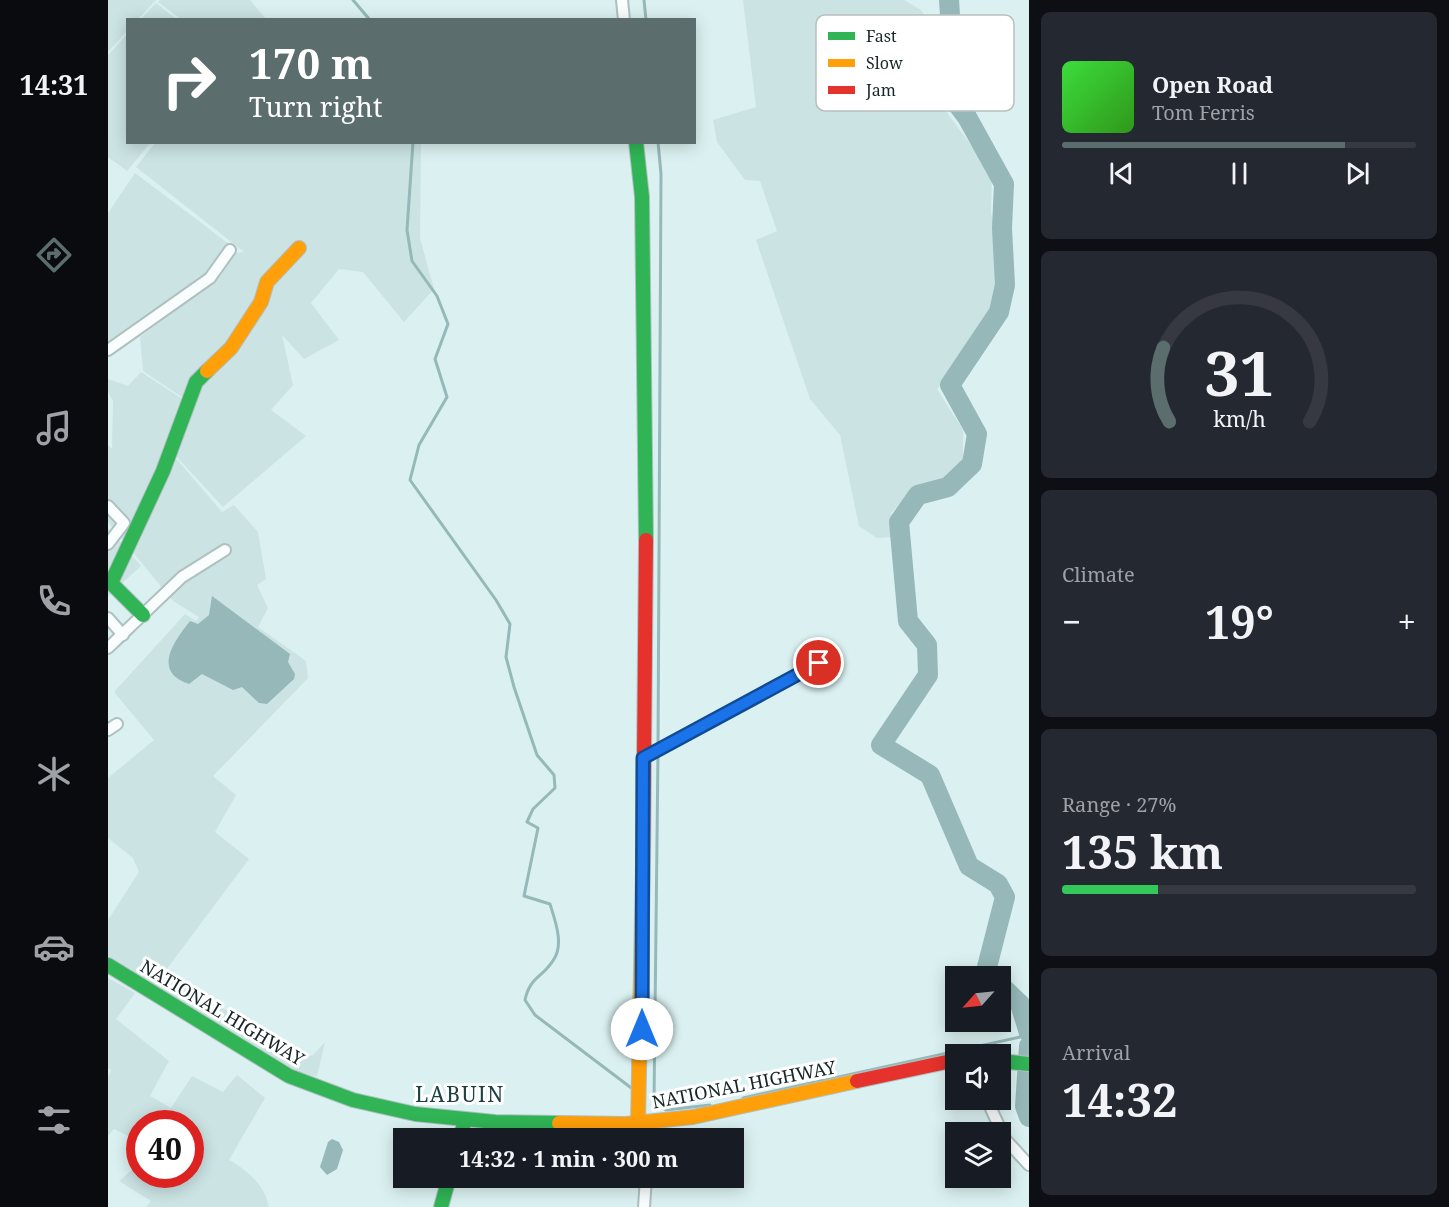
<!DOCTYPE html>
<html lang="en">
<head>
<meta charset="utf-8">
<style>
  :root { --surface:#171b24; --page:#242831; --text:#f1f3f6; --muted:#9ea1a6; --line:#363941; --accent:#5b6d6d }
  body { margin:0; font-family:"Noto Serif",serif; background:var(--page); color:var(--text); height:100vh; display:flex; flex-direction:column; font-size:22px; white-space:nowrap }
  * { box-sizing:border-box; margin:0 }
  p { font-size:20px; color:var(--muted) }
  .icon { flex:none; width:33px; height:33px; fill:none; stroke:currentColor; stroke-width:2; stroke-linecap:round; stroke-linejoin:round }
  .map { position:relative; flex:1; overflow:hidden }
  .drawer { display:flex; flex-direction:column; gap:12px; padding:12px; background:#0d0f14; width:420px }
  .drawer>* { flex:none }
  .hud { position:absolute; left:18px; top:18px; width:570px; height:126px; border-radius:0px; box-shadow:0 3px 15px #0003; background:#5b6d6d; color:#fff; overflow:hidden }
  .needle { width:39px; rotate:243deg }
  .tools { position:absolute; left:837px; top:966px; display:grid; gap:12px }
  .tools a { display:grid; place-items:center; width:66px; height:66px; border-radius:0px; background:var(--surface); box-shadow:0 3px 15px #0003; font-size:30px }
  .speed { position:absolute; left:18px; top:1110px; display:flex; gap:12px; font-size:30px; font-weight:700; text-align:center }
  .speed>* { display:grid; place-content:center; width:78px; height:78px; border-radius:50%; background:var(--surface); box-shadow:0 3px 15px #0003; line-height:1 }
  .speed .limit { border:9px solid #d22; background:#fff; color:#111 }
  .pin { position:absolute; display:grid; place-items:center; width:51px; height:51px; color:#fff; margin:-26px; border:3px solid #fff; border-radius:50%; box-shadow:0 2px 6px #0007 }
  .me { position:absolute; width:66px; margin:-33px; rotate:0deg; stroke-linejoin:round; filter:drop-shadow(0 0 4px #0008) }
  .turn { display:flex; align-items:center; gap:21px; height:126px; padding:0 24px; font-size:27px }
  .turn .icon { width:78px; height:78px; stroke-width:2.5 }
  .turn b { display:block; font-size:42px; line-height:51px }
  .big { font-size:45px; font-weight:700; line-height:1.1 }
  .drawer .card { flex:1; display:flex; flex-direction:column; justify-content:center; gap:9px; min-width:0; padding:0 21px; border-radius:9px; background:var(--page) }
  .drawer .dial { align-items:center; gap:0 }
  .dial svg { height:156px; overflow:visible; fill:none; stroke:var(--line); stroke-width:7; stroke-linecap:round; text-anchor:middle }
  .dial text { fill:var(--text); stroke:none }
  .song { display:flex; align-items:center; gap:18px }
  .cover { width:72px; height:72px; border-radius:9px; background:linear-gradient(135deg,hsl(120 70% 55%),hsl(110 70% 35%)) }
  .played { height:6px; border-radius:3px; background:linear-gradient(90deg,var(--accent) 80%,var(--line) 80%) }
  .keys { display:flex; justify-content:space-around; direction:ltr }
  .heat { display:flex; justify-content:space-between; align-items:center; font-size:33px; direction:ltr }
  .charge { height:9px; border-radius:4px; background:linear-gradient(90deg,#34c759 27%,var(--line) 0) }
  .trip { position:absolute; left:285px; top:1128px; width:351px; height:60px; border-radius:0px; background:var(--surface); box-shadow:0 3px 15px #0003; font-weight:700; line-height:60px; text-align:center }
  main { display:flex; flex:1; min-height:0 }
  .dock { display:flex; flex-direction:column; width:108px; justify-content:space-around; align-items:center; background:#090b0e; color:var(--muted) }
  .dock .icon { width:42px; height:42px }
  .dock .on { color:var(--accent) }
  .dock b { font-size:27px; color:var(--text) }
  .map>svg:first-child { display:block }
  .green { fill:#cbe3e3; fill-rule:evenodd }
  .water { fill:#96b8b8 }
  .lines { fill:none; stroke-linecap:round; stroke-linejoin:round }
  .stream { stroke:#96b8b8; stroke-width:3 }
  .river { stroke:#96b8b8; stroke-width:20 }
  .street-casing { stroke:#aec0c0; stroke-width:14 }
  .fast-casing { stroke:#aec0c0; stroke-width:16 }
  .slow-casing { stroke:#aec0c0; stroke-width:16 }
  .jam-casing { stroke:#aec0c0; stroke-width:16 }
  .street { stroke:#fafdfd; stroke-width:10 }
  .fast { stroke:#30b455; stroke-width:14 }
  .slow { stroke:#ff9f0a; stroke-width:14 }
  .jam { stroke:#e5322d; stroke-width:14 }
  .route-casing { stroke:#114b97; stroke-width:15 }
  .route { stroke:#1a73e8; stroke-width:10 }
  .labels { text-anchor:middle; stroke-width:6; stroke-linejoin:round; paint-order:stroke }
  .street-label { font-size:18px; fill:#162626; stroke:#fff }
  .quarter-label { font-size:21px; letter-spacing:1.5px; fill:#1b4142; stroke:#fff }
  .key { fill:#fff; stroke:#b9bebe; stroke-width:1.5 }
  .key-label { font-size:16px; fill:#162626 }
</style>
</head>
<body>
<main>
<nav class="dock">
<b>14:31</b>
<svg class="icon on" aria-label="directions" viewBox="0 0 24 24"><path d="M12 3l9 9-9 9-9-9zM9 14v-3h6M13 9l2 2-2 2"/></svg>
<svg class="icon" aria-label="music" viewBox="0 0 24 24"><path d="M9 18V5l10-2v13"/><circle cx="6" cy="18" r="3"/><circle cx="16" cy="16" r="3"/></svg>
<svg class="icon" aria-label="phone" viewBox="0 0 24 24"><path d="M5 4h4l2 5-3 2q2 4 5 5l2-3 5 2v4C11 20 4 13 5 4z"/></svg>
<svg class="icon" aria-label="climate" viewBox="0 0 24 24"><path d="M12 3v18M4 7l16 10M4 17L20 7"/></svg>
<svg class="icon" aria-label="car" viewBox="0 0 24 24"><path d="M5 17H2v-5l4-1 3-4h7l3 4 3 1v5h-3M9 17h6M6 11h13"/><circle cx="7" cy="17" r="2"/><circle cx="17" cy="17" r="2"/></svg>
<svg class="icon" aria-label="filters" viewBox="0 0 24 24"><path d="M4 7h16M4 17h16"/><circle cx="9" cy="7" r="2"/><circle cx="15" cy="17" r="2"/></svg>
</nav>
<div class="map">
<svg width="921" height="1207" viewBox="0 0 921 1207">
  <rect width="100%" height="100%" fill="#dbf1f1"/>
  <!-- green -->
  <g class="green">
    <path d="M0 0H48L30 19 20 20 19 31 0 52Z"/>
    <path d="M52 0H142L158 19H73L50 2Z"/>
    <path d="M635 0H796L813 10 828 34 829 99 884 174 883 213 894 254 881 321 829 389 855 430V459L836 479 807 487 783 513 785 537 769 538 751 526 732 435 702 399 648 240 669 231 652 181 637 180 609 142 605 120 648 107Z"/>
    <path d="M48 3 68 19H33Z"/>
    <path d="M19 34 20 142 42 143 19 171 0 157V55Z"/>
    <path d="M47 143H313L312 238 326 289 296 322 255 272 231 269 203 303 231 340 196 359 174 335 185 385 163 410 198 436 115 507 67 455 87 406 35 371 32 337 96 288 128 253 136 252 28 167Z"/>
    <path d="M27 173 129 250 19 344 0 356V213Z"/>
    <path d="M33 372 85 406 66 456 114 512 126 505 150 532 158 579 149 585 160 608 150 627 198 661 200 678 105 776 128 795 107 832 141 859 58 970 190 1058 205 1055 217 1042 209 1076 185 1073 0 960V920L31 872 25 858 0 838V778L46 740 6 692 77 614 88 621 91 617 65 601 0 522V445L4 449 5 401 0 392V379L20 386Z"/>
    <path d="M0 528 33 566 0 596Z"/>
    <path d="M0 978 27 993 8 1019 61 1061 42 1096 63 1108 84 1076 115 1092 129 1075 157 1098 121 1160C139 1170 157 1185 161 1207H38L43 1201 11 1181 31 1164 20 1149 26 1139 6 1129 0 1136V1077L3 1070 0 1068ZM32 1124H82V1174H32Z"/>
  </g>
  <!-- water -->
  <g class="water">
    <path d="M104 596 182 654 180 662 187 674 186 679 159 704 151 703 134 687 125 690 94 674 81 684C43 672 67 640 82 621L90 624 101 615Z"/>
    <path d="M224 1139 231 1142 235 1150 229 1169 219 1175 212 1167 220 1142Z"/>
  </g>
  <g class="lines">
    <!-- stream -->
    <g class="stream">
      <path d="M245 0 262 20"/>
      <path d="M536 0 538 20"/>
      <path d="M305 142 299 230 304 261 329 296 340 324 327 359 339 397 311 445 302 480 388 600 402 624 398 657 406 687 429 755 446 775 447 788 425 809 419 822 430 828 416 896 442 904C447 920 456 944 446 959 435 978 422 976 417 1000L427 1015 526 1090"/>
      <path d="M550 747 553 174 550 142"/>
      <path d="M550 753 546 1102 558 1110 602 1105"/>
      <path d="M635 1098 921 1035"/>
    </g>
    <!-- river -->
    <g class="river">
      <path d="M841 0 842 15 833 45 841 93 859 117 896 184 894 228 897 285 891 312 842 385 869 434 864 464 840 487 810 495 791 522 800 621 819 645 820 675 773 745 822 775 861 866 890 884 897 897 878 971 884 976"/>
      <path d="M892 985 912 1004 921 1033"/>
      <path d="M921 1046 917 1106 921 1117"/>
    </g>
    <!-- street casing -->
    <g class="street-casing">
      <g id="street">
        <path d="M514 0 516 20"/>
        <path d="M0 350 102 278 122 250"/>
        <path d="M0 506 16 523 0 544"/>
        <path d="M0 618 15 635"/>
        <path d="M0 648 74 577 117 550"/>
        <path d="M0 730 9 724"/>
        <path d="M535 758 711 663"/>
        <path d="M879 1100 897 1139 921 1165"/>
        <path d="M537 1138V1122"/>
        <path d="M536 1207 538 1178"/>
      </g>
    </g>
    <!-- fast casing -->
    <g class="fast-casing">
      <g id="fast">
        <path d="M528 142 534 197 538 540"/>
        <path d="M35 615 3 583 55 471 88 382 99 371"/>
        <path d="M0 965 181 1076 245 1100 307 1114 387 1122 451 1123"/>
        <path d="M892 1061 921 1064"/>
        <path d="M352 1138 357 1120"/>
        <path d="M333 1207 341 1178"/>
      </g>
    </g>
    <!-- slow casing -->
    <g class="slow-casing">
      <g id="slow">
        <path d="M99 371 123 348 153 302 159 282 191 248"/>
        <path d="M451 1123 518 1124 585 1117 749 1081"/>
        <path d="M530 1123 535 866"/>
      </g>
    </g>
    <!-- jam casing -->
    <g class="jam-casing">
      <g id="jam">
        <path d="M535 866 538 540"/>
        <path d="M749 1081 848 1060"/>
      </g>
    </g>
    <!-- street -->
    <use href="#street" class="street"/>
    <!-- fast -->
    <use href="#fast" class="fast"/>
    <!-- slow -->
    <use href="#slow" class="slow"/>
    <!-- jam -->
    <use href="#jam" class="jam"/>
  </g>
  <g class="lines">
    <!-- route casing -->
    <g class="route-casing">
      <path id="route" d="M534 1029 535 758 711 663"/>
    </g>
    <!-- route -->
    <use href="#route" class="route"/>
  </g>
  <g class="labels">
    <!-- street labels -->
    <g class="street-label">
      <text transform="translate(114 1013) rotate(31)" y="6">NATIONAL HIGHWAY</text>
      <text transform="translate(636 1085) rotate(-11)" y="6">NATIONAL HIGHWAY</text>
    </g>
    <!-- quarter labels -->
    <g class="quarter-label">
      <text x="352" y="1102">LABUIN</text>
    </g>
  </g>
  <!-- legend -->
  <rect x="708" y="15" width="198" height="96" rx="9" class="key"/>
  <rect x="720" y="32" width="27" height="8" fill="#30b455"/>
  <rect x="720" y="59" width="27" height="8" fill="#ff9f0a"/>
  <rect x="720" y="86" width="27" height="8" fill="#e5322d"/>
  <g class="key-label">
    <text x="758" y="42">Fast</text>
    <text x="758" y="69">Slow</text>
    <text x="758" y="96">Jam</text>
  </g>
</svg>
<div class="tools">
<a><svg class="needle" viewBox="-14 -14 28 28"><path d="M0-13l5 13h-10z" fill="#e53935"/><path d="M0 13l5-13h-10z" fill="#9ea1a6"/></svg></a>
<a><svg class="icon" aria-label="sound" viewBox="0 0 24 24"><path d="M4 9h4l5-4v14l-5-4H4zM17 9q2 3 0 6"/></svg></a>
<a><svg class="icon" aria-label="layers" viewBox="0 0 24 24"><path d="M12 4l9 5-9 5-9-5zM3 14l9 5 9-5"/></svg></a>
</div>
<div class="speed"><div class="limit">40</div></div>
<div class="pin" style="left:711px;top:663px;background:#d93025"><svg class="icon" aria-label="arrive" viewBox="0 0 24 24"><path d="M6 21V4h12l-3 4 3 4H6"/></svg></div>
<svg class="me" style="left:534px;top:1029px" viewBox="-20 -20 40 40"><circle r="19" fill="#fff"/><path d="M0-13L10 11 0 6-10 11z" fill="#1a73e8"/></svg>
<div class="trip">14:32 · 1 min · 300 m</div>
<div class="hud">
<div class="turn"><svg class="icon" aria-label="right" viewBox="0 0 24 24"><path d="M7 20v-9h11M14 6l5 5-5 5"/></svg><div><b>170 m</b>Turn right</div></div>
</div>
</div>
<section class="drawer">
<div class="card">
<div class="song"><i class="cover"></i><div><b>Open Road</b><p>Tom Ferris</p></div></div>
<div class="played"></div>
<div class="keys"><svg class="icon" aria-label="previous" viewBox="0 0 24 24"><path d="M18 5L8 12l10 7zM5 5v14"/></svg><svg class="icon" aria-label="pause" viewBox="0 0 24 24"><path d="M8 5v14M16 5v14"/></svg><svg class="icon" aria-label="next" viewBox="0 0 24 24"><path d="M6 5l10 7-10 7zM19 5v14"/></svg></div>
</div>
<div class="card dial"><svg viewBox="0 0 100 80">
<path d="M14 69A42 42 0 1 1 86 69"/>
<path d="M14 69A42 42 0 0 1 11 31" stroke="#5b6d6d"/>
<text x="50" y="56" font-size="32" font-weight="700">31</text>
<text x="50" y="72" font-size="11">km/h</text>
</svg></div>
<div class="card"><p>Climate</p>
<div class="heat"><a>−</a><b class="big">19°</b><a>+</a></div>
</div>
<div class="card"><p>Range · 27%</p><b class="big">135 km</b><div class="charge"></div></div>
<div class="card"><p>Arrival</p><b class="big">14:32</b></div>
</section>
</main>
</body>
</html>
